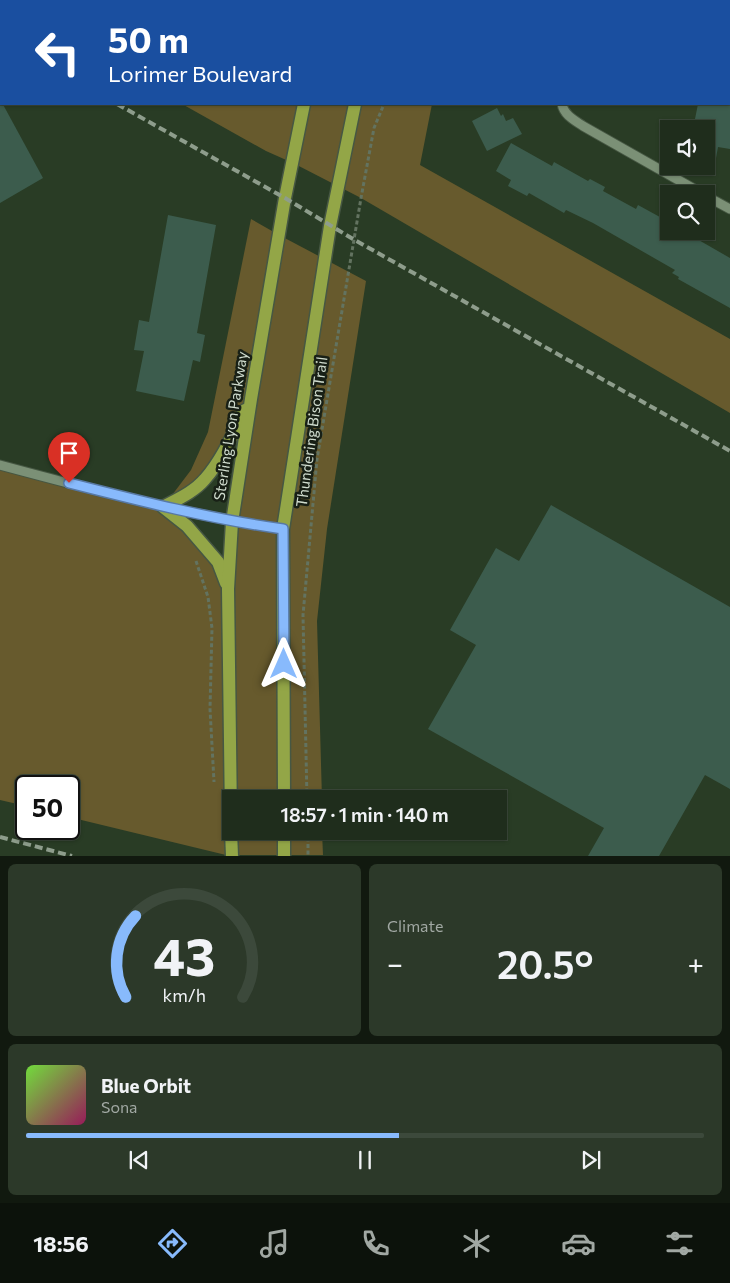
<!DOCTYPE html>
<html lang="en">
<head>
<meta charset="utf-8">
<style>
  :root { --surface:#1f2d1c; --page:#2c3929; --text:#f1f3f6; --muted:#a1a8a3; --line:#3c493b; --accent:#88bafc }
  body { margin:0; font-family:Commissioner,sans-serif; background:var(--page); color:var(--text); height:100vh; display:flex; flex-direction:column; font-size:19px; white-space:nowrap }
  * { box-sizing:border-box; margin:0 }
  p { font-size:16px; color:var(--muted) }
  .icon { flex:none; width:28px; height:28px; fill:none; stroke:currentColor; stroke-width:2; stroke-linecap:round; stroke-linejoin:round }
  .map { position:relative; height:856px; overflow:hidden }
  .panel { display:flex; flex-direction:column; gap:8px; padding:8px; background:#11190f; flex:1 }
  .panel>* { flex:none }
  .hud { position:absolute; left:0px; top:0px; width:730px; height:105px; box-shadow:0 1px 4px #0004,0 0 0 1px var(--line); background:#1a4fa0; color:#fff; overflow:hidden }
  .buttons { position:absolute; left:660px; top:120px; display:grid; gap:10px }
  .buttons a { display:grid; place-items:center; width:55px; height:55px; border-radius:0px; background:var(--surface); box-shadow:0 1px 4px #0004,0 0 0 1px var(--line); font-size:25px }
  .speed { position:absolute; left:15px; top:775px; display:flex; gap:10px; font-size:25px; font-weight:700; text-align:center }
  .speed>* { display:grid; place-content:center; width:65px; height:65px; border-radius:50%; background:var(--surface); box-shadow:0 1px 4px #0004,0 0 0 1px var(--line); line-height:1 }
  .speed .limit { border:2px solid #111; border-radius:8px; background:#fff; color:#111 }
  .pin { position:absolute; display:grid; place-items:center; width:42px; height:42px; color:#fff; margin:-51px -21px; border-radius:50% 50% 50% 0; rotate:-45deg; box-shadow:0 0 5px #0007 }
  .pin .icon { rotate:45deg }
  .me { position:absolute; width:55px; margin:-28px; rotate:0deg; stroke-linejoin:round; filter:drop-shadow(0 0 4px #0008) }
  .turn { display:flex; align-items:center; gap:18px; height:105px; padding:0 25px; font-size:22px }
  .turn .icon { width:65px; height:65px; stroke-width:2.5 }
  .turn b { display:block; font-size:35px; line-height:42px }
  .big { font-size:38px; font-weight:600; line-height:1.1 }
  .panel .tile { flex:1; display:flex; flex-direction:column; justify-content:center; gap:8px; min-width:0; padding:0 18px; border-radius:8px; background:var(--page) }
  .panel .dial { align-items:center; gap:0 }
  .dial svg { height:130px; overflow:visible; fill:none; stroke:var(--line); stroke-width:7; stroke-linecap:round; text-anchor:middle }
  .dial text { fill:var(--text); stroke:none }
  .song { display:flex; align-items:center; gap:15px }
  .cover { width:60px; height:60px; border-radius:8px; background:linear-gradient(135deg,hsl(100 70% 55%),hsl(330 70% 35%)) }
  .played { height:5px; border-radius:2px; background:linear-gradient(90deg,var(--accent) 55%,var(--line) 55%) }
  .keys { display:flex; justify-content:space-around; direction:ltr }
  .heat { display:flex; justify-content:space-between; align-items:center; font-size:28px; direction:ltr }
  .panel .tiles { flex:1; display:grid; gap:8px; grid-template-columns:1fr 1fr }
  .tile:last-child { grid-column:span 2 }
  .trip { position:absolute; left:222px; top:790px; width:285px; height:50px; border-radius:0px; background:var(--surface); box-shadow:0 1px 4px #0004,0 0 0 1px var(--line); font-weight:600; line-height:50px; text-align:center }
  .tabs { display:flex; height:80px; justify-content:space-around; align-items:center; background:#0c120b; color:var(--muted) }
  .tabs .icon { width:35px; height:35px }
  .tabs .current { color:var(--accent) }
  .tabs b { font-size:22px; color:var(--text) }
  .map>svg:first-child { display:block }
  .green { fill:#675a2d; fill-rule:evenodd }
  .building { fill:#3c5c4d }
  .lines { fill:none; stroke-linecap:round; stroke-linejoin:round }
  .minor-casing { stroke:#465743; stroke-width:11 }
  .major-casing { stroke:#465743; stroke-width:15 }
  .path { stroke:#637360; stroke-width:3; stroke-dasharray:4 2.5; stroke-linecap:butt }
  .minor { stroke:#7b9076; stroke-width:9 }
  .major { stroke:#93a647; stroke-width:12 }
  .rail { stroke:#8e9d8c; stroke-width:4; stroke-dasharray:8 4; stroke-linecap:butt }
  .route-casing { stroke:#5879a4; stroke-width:12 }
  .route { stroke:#88bafc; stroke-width:9 }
  .labels { text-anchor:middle; stroke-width:5; stroke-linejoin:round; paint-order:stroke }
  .street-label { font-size:15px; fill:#cfdbcd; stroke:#182016 }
</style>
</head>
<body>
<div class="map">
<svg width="730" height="856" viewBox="0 0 730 856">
  <rect width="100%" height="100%" fill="#293c25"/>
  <!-- green -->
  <g class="green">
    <path d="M0 0H139L141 1 1 2Z"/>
    <path d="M293 0H453L293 1Z"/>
    <path d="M182 104H432L420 165 730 339V413L361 198 293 163 266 151Z"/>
    <path d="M251 219 279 235 366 281 327 529 317 621 322 799H231V831H322L323 855H226L69 817V786H26V806L0 800V465L163 507 191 470 208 432ZM250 401 227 588 187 526 163 507 206 478Z"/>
  </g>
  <!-- building -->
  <g class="building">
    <path d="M0 99 43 178 0 203Z"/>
    <path d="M698 104H730V149L718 147 713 175 706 174V129H693Z"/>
    <path d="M497 108 501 116 503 114 506 121 513 118 522 134 487 151 472 121Z"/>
    <path d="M511 143 552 166 554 162 588 181 590 179 605 187 603 191 636 209 638 205 669 222V231H683L730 258V308L678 279 679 277 672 273 675 270 593 223 566 210 564 213 529 193 527 196 508 186 511 180 496 171Z"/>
    <path d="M168 215 216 225 197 333 205 335 200 362 193 360 184 401 136 391 144 351 134 350 139 320 149 322Z"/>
    <path d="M551 505 730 607V789L705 775 659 856H588L604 828 428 729 476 645 450 630 496 548 519 561Z"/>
  </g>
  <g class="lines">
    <!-- minor casing -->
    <g class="minor-casing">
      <g id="minor">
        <path d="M207 0 209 1"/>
        <path d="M257 1 258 0"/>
        <path d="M578 1 579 0"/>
        <path d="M562 104C564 115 574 120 583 126L703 194"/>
        <path d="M706 196 730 209"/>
        <path d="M0 465C93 490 187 515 283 529"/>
      </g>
    </g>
    <!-- major casing -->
    <g class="major-casing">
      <g id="major">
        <path d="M325 1V0"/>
        <path d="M376 1 377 0"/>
        <path d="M226 583 218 562 187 526 163 507C178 499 194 492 205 479 222 460 234 432 245 410"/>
        <path d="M284 799 283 529 330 226 355 104"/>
        <path d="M231 817 228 589 232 522 251 399 285 198 304 104"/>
        <path d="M231 831 232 856"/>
        <path d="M284 831V856"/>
      </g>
    </g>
    <!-- path -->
    <g class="path">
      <path d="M415 1V0"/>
      <path d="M196 561 208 597 212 628 210 709 214 782"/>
      <path d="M307 799 303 615 317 459 361 198 374 128 384 104"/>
      <path d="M308 831V856"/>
    </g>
    <!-- minor -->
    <use href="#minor" class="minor"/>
    <!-- major -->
    <use href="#major" class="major"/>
    <!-- rail -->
    <g class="rail">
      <path d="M0 38 1 39"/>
      <path d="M117 104 285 198 353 239 730 451"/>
      <path d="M0 837 72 856"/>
    </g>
  </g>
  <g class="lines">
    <!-- route casing -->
    <g class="route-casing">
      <path id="route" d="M69 483C140 501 211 519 283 529L284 664"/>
    </g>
    <!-- route -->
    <use href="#route" class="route"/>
  </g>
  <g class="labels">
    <!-- street labels -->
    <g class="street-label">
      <text transform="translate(231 426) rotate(-81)" y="5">Sterling Lyon Parkway</text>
      <text transform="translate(312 432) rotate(-82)" y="5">Thundering Bison Trail</text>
    </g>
  </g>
</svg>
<div class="buttons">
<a><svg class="icon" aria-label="sound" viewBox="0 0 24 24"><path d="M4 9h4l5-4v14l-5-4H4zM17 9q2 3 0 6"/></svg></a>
<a><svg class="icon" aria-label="search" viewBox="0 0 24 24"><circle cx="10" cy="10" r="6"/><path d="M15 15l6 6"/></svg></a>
</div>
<div class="speed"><div class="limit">50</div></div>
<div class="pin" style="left:69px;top:483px;background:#d93025"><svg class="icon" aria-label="arrive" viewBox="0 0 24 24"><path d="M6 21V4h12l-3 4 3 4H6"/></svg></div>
<svg class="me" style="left:284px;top:664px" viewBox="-20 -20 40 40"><path d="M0-17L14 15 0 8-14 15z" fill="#88bafc" stroke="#fff" stroke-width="4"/></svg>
<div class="trip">18:57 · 1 min · 140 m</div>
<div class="hud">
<div class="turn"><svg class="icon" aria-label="left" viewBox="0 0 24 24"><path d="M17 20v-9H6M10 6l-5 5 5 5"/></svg><div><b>50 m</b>Lorimer Boulevard</div></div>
</div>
</div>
<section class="panel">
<div class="tiles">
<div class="tile dial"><svg viewBox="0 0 100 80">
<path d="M14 69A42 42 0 1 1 86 69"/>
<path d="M14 69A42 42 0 0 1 20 19" stroke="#88bafc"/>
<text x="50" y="56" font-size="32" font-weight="700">43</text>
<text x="50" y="72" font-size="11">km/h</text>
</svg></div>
<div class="tile"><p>Climate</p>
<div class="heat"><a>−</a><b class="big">20.5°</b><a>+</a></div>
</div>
<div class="tile">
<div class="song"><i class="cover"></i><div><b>Blue Orbit</b><p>Sona</p></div></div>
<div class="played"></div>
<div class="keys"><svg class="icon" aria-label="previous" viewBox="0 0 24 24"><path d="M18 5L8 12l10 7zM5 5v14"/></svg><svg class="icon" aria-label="pause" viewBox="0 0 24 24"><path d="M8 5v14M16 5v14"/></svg><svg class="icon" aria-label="next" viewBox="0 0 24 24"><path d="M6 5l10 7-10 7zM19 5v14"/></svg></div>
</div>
</div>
</section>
<nav class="tabs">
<b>18:56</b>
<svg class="icon current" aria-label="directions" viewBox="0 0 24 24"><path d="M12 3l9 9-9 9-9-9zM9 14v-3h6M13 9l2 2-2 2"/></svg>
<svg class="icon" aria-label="music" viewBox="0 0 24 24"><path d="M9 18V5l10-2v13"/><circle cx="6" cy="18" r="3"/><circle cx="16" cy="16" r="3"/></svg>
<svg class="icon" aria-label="phone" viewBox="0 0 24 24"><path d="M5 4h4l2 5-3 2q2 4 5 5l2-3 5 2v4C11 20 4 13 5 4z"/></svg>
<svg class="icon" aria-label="climate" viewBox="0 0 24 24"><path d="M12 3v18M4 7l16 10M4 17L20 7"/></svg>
<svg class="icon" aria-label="car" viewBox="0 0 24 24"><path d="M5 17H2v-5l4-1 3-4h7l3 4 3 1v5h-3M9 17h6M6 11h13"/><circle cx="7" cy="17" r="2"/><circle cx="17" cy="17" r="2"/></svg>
<svg class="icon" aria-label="filters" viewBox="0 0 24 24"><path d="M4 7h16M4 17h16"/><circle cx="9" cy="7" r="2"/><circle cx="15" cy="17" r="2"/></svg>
</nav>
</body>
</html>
